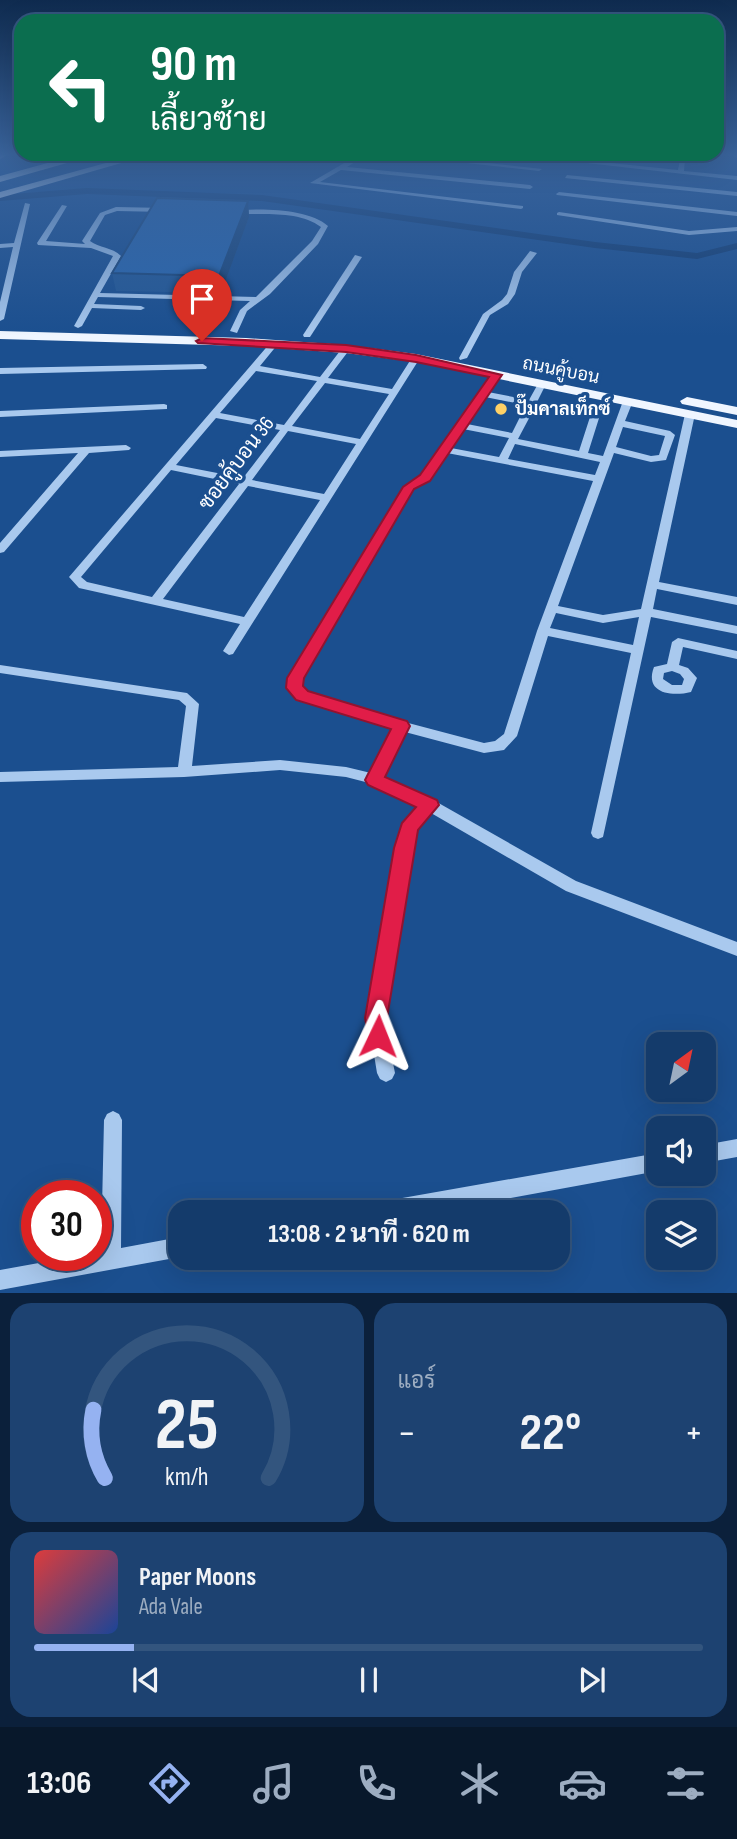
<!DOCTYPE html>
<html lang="th">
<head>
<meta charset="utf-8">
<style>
  :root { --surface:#143b6b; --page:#1d4271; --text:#f1f3f6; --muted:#9dadc1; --line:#33557e; --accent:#95b2f1 }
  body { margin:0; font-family:"Sofia Sans Condensed",Sarabun,sans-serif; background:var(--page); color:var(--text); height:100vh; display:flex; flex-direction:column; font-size:26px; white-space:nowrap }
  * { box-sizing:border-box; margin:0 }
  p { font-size:23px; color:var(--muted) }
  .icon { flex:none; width:38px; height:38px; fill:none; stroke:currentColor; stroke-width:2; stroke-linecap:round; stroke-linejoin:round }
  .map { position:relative; height:1293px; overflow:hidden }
  .details { display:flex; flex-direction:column; gap:10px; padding:10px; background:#0b203b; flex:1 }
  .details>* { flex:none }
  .hud { position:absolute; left:14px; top:14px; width:710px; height:147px; border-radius:21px; box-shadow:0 7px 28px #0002,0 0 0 2px var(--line); background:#0b6e4f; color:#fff; overflow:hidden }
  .needle { width:46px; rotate:33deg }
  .fabs { position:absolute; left:646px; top:1032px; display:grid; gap:14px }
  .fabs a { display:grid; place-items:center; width:70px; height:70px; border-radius:14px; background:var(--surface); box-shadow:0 7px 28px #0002,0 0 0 2px var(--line); font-size:35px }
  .speed { position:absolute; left:21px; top:1180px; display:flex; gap:14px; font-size:35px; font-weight:700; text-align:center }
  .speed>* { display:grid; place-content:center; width:91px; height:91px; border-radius:50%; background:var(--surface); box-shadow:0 7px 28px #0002,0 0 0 2px var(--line); line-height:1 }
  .speed .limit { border:10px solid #d22; background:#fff; color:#111 }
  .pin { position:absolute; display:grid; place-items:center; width:60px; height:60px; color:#fff; margin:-72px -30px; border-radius:50% 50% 50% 0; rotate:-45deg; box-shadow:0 0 7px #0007 }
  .pin .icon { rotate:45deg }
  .me { position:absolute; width:77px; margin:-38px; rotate:2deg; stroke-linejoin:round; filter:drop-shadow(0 0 5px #0008) }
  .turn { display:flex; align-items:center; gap:24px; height:147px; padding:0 21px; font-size:32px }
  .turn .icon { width:91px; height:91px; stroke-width:2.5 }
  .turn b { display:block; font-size:49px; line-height:60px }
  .big { font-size:52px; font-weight:700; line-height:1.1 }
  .details .widget { flex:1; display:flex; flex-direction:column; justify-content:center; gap:10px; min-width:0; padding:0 24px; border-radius:21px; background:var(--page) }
  .details .dial { align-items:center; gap:0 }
  .dial svg { height:182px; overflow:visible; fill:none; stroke:var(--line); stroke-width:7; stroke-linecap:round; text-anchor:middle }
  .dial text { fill:var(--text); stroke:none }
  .song { display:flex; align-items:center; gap:21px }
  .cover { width:84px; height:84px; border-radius:10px; background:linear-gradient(135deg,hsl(0 70% 55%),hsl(220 70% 35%)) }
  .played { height:7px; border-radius:4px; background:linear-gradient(90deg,var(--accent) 15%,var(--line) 15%) }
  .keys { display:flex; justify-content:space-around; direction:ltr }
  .heat { display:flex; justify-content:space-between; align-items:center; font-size:38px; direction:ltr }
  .details .tiles { flex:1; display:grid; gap:10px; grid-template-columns:1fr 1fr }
  .widget:last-child { grid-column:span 2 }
  .trip { position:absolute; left:168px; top:1200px; width:402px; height:70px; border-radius:21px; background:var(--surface); box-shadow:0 7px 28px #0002,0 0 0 2px var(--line); font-weight:700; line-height:70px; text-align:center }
  .dock { display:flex; height:112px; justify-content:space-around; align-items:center; background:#08182b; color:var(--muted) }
  .dock .icon { width:49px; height:49px }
  .dock .current { color:var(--accent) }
  .dock b { font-size:32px; color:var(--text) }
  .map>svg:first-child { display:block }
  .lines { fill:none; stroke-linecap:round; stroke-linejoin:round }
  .canal { fill:#123a6d; fill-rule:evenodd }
  .minor { fill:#a9c9ee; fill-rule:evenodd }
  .major { fill:#f0f6ff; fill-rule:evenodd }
  .highway { fill:#fff; fill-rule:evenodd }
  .wall { fill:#245895 }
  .shaded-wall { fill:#1d4779 }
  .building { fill:#2a66ad; stroke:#1d4779; stroke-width:2 }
  .route { fill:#e11d48; stroke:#92132f; stroke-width:2 }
  .poi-dot { fill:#ffd166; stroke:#1b4f8f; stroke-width:2.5 }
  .labels { text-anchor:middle; stroke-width:7; stroke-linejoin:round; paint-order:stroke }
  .far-street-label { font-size:18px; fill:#fff; stroke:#1b4f8f }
  .far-poi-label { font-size:18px; font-weight:bold; fill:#fff; stroke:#1b4f8f; text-anchor:start }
  .street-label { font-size:21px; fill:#fff; stroke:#1b4f8f }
</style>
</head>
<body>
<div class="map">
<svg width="737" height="1293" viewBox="0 0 737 1293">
  <rect width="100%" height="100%" fill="#1b4f8f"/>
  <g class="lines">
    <!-- canal -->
    <path class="canal" d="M87 188 262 195 595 242 697 253 737 243V249L697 259 595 248 262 201 87 194 0 201V195Z"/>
    <!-- minor -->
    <g class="minor">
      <path d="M324 155H332L325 159 322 157Z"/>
      <path d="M358 155H366L347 167 530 185 533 187 530 189 341 170 320 182 523 206V208L521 209 310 183Z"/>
      <path d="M394 155H417L542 169 539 171Z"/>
      <path d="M669 155 685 158 684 171 737 176V180L569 161 572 159 678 170 680 160Z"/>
      <path d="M732 155H737V158Z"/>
      <path d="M567 175 737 192V196L565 178Z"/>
      <path d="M559 192 737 212V216L557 195 556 194Z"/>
      <path d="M25 203 30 204 4 319 0 321V302L13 247 0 248V244L14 243Z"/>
      <path d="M62 205 67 206 46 241 85 244 82 241 100 213 116 207 166 208 169 210 166 212 117 211 105 215 90 241C99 248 112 247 121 256L100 293 256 297 312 241 321 227C298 210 261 215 233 214L231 213V211C257 208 308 208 328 226L318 244 270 294 247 311 237 333 230 331 240 310 250 301 98 297 94 304 141 306 145 308 141 310 92 308 82 326 78 328 74 326 113 256 91 248 38 245 37 243Z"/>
      <path d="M559 212 689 231 737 227V231L689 235 557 215V213Z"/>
      <path d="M530 251 537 253 522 272 515 294 508 304 490 315 467 358 460 360 459 358 483 314 502 300 507 294 514 272Z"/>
      <path d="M355 255 362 257 310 337H304L303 335Z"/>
      <path d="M274 341 278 344 260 366 320 377 343 347 346 346 350 349 328 378 392 389 413 356 420 358 233 654 229 655 223 651 240 624 79 588 69 577 271 342ZM256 371 317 381 284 425 220 413ZM325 383 389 394 360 439 292 426ZM216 418 280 430 243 478 176 465ZM288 431 356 444 324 494 252 480ZM171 470 239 484 152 597 87 582 81 577ZM248 486 320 500 244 617 163 599Z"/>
      <path d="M203 364 207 367 206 369 0 374V368Z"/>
      <path d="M496 372 500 375 488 392 529 400 539 382 542 381 546 384 537 402 598 413 600 415 588 453 603 456 623 401 628 398 633 401 625 421 670 431 675 435 666 460 651 462 614 453 558 606 603 615 641 609 685 414 687 412H693L695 414 659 582 737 597V605L657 589 653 609 737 626V634L651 617 603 837 598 839 593 837 591 833 631 653 548 636 517 736 504 750 484 753 405 732 383 776 435 801 576 881 737 942V956L566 891 431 813 418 828 411 848 384 1018 395 1073 392 1079 386 1082 380 1079 377 1073 368 1018 397 848 408 820 419 806 381 786 346 777 280 770 184 777 0 782V772L178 767 186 706 179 700 0 673V665L187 693 199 704 192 766 280 760 346 767 371 773 393 728 297 698 288 688 289 678 404 487 421 476 493 373ZM485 397 526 405 512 433 467 424ZM535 407 590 417 579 451 518 439ZM623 427 665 436 659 455 651 456 616 447ZM463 429 509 438 499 457 451 448ZM515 444 600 462 595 475 508 459ZM447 453 593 481 537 631 504 734 495 741 484 743 378 715 307 692 301 687V678L413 489 429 480ZM556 613 603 623 639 617 633 645 550 628Z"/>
      <path d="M164 404 167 405V409L0 417V411Z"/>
      <path d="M126 445 131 448 129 450 89 453 4 552 0 553V543L78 453 0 457V451Z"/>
      <path d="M678 638 737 651V659L683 647 679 665 688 668 697 678 691 692C671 697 644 693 654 667L667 664 672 642ZM672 671 680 674 684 679 682 685H672L663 679 664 673Z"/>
      <path d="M113 1111 119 1114 122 1120 121 1248 180 1237V1257L0 1290V1270L83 1255H96V1252L101 1251 104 1120 107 1114Z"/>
      <path d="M737 1139V1157L704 1163V1145Z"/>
      <path d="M658 1153V1171L429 1213H364L367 1206 374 1203Z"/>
    </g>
    <!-- major -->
    <g class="major">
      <path d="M0 155H7L0 159Z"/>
      <path d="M135 155H149L0 198V192Z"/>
      <path d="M0 331 246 338 346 345 416 354 737 420V428L416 362 346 353 246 346 0 339Z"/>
      <path d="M687 397 737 407V415L682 404 680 401Z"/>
    </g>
    <!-- highway -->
    <path class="highway" d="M77 155H95L0 182V176Z"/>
  </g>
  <!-- wall -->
  <path class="wall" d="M248 201 249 217 221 293 116 291 112 273Z"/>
  <!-- shaded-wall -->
  <path class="shaded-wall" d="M248 201 249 217 221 293 219 276Z"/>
  <!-- building -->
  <path class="building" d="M157 198 248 201 219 276 112 273Z"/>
  <!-- sky -->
  <linearGradient id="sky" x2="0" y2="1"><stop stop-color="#0f2b4f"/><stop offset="0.46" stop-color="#39639b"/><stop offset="1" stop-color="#39639b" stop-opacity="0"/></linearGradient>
  <rect width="737" height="336" fill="url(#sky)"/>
  <!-- route -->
  <path class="route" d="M202 338 346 345 416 355 502 375 430 481 414 489 304 678 303 686 308 691 407 721 410 726 385 777 437 800 439 805 418 830 387 1018 389 1036 386 1044 378 1047 370 1044 365 1018 394 848 402 823 416 807 368 785 365 780 391 729 296 700 286 688 287 678 403 487 420 475 489 377 416 362 346 352 198 343 196 341Z"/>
  <!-- markers -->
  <circle class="poi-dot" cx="501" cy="409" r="7"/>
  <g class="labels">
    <!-- far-street labels -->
    <g class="far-street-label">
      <text transform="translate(561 370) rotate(11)" y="6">ถนนคู้บอน</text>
    </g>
    <!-- far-poi labels -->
    <g class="far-poi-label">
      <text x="515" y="415">ปั๊มคาลเท็กซ์</text>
    </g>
    <!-- street labels -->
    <g class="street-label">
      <text transform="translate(236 463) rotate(-53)" y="7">ซอยคู้บอน 36</text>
    </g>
  </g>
</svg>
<div class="fabs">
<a><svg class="needle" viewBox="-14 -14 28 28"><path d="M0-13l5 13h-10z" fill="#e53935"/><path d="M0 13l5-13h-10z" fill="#9dadc1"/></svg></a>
<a><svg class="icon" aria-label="sound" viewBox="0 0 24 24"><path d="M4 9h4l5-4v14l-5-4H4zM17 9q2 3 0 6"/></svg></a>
<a><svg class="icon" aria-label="layers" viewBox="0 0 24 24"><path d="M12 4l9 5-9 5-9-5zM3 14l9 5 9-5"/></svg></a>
</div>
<div class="speed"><div class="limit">30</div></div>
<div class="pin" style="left:202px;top:341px;background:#d93025"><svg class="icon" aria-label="arrive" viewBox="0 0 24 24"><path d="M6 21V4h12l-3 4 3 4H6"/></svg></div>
<svg class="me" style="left:378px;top:1036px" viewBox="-20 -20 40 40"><path d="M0-17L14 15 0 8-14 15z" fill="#e11d48" stroke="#fff" stroke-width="4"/></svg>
<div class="trip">13:08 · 2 นาที · 620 m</div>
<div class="hud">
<div class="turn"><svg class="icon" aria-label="left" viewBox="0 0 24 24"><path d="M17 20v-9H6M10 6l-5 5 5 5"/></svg><div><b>90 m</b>เลี้ยวซ้าย</div></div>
</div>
</div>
<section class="details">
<div class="tiles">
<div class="widget dial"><svg viewBox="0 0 100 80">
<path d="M14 69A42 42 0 1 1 86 69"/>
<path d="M14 69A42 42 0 0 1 9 39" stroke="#95b2f1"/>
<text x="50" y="56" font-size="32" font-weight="700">25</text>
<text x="50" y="72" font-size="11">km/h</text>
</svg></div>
<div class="widget"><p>แอร์</p>
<div class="heat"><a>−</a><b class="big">22°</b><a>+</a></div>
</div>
<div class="widget">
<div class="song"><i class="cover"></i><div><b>Paper Moons</b><p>Ada Vale</p></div></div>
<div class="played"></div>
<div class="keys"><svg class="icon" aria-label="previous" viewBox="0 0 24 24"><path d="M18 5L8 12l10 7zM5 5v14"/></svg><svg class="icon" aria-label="pause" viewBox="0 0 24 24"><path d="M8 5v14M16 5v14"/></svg><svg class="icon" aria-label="next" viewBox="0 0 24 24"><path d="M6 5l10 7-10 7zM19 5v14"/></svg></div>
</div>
</div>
</section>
<nav class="dock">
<b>13:06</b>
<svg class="icon current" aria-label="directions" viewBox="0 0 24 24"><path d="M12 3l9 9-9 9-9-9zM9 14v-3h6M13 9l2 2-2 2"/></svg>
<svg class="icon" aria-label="music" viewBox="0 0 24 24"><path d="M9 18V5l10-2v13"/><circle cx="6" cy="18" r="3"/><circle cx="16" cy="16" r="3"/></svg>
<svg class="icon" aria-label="phone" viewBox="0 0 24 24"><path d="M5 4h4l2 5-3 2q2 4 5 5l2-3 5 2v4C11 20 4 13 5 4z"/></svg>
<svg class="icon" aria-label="climate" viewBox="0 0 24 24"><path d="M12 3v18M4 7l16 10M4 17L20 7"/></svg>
<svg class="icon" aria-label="car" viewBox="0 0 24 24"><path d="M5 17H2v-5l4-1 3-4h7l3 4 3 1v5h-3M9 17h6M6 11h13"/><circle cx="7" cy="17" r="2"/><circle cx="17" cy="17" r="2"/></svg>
<svg class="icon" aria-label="filters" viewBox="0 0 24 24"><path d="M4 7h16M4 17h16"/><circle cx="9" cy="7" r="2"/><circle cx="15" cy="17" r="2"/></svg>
</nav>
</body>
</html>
